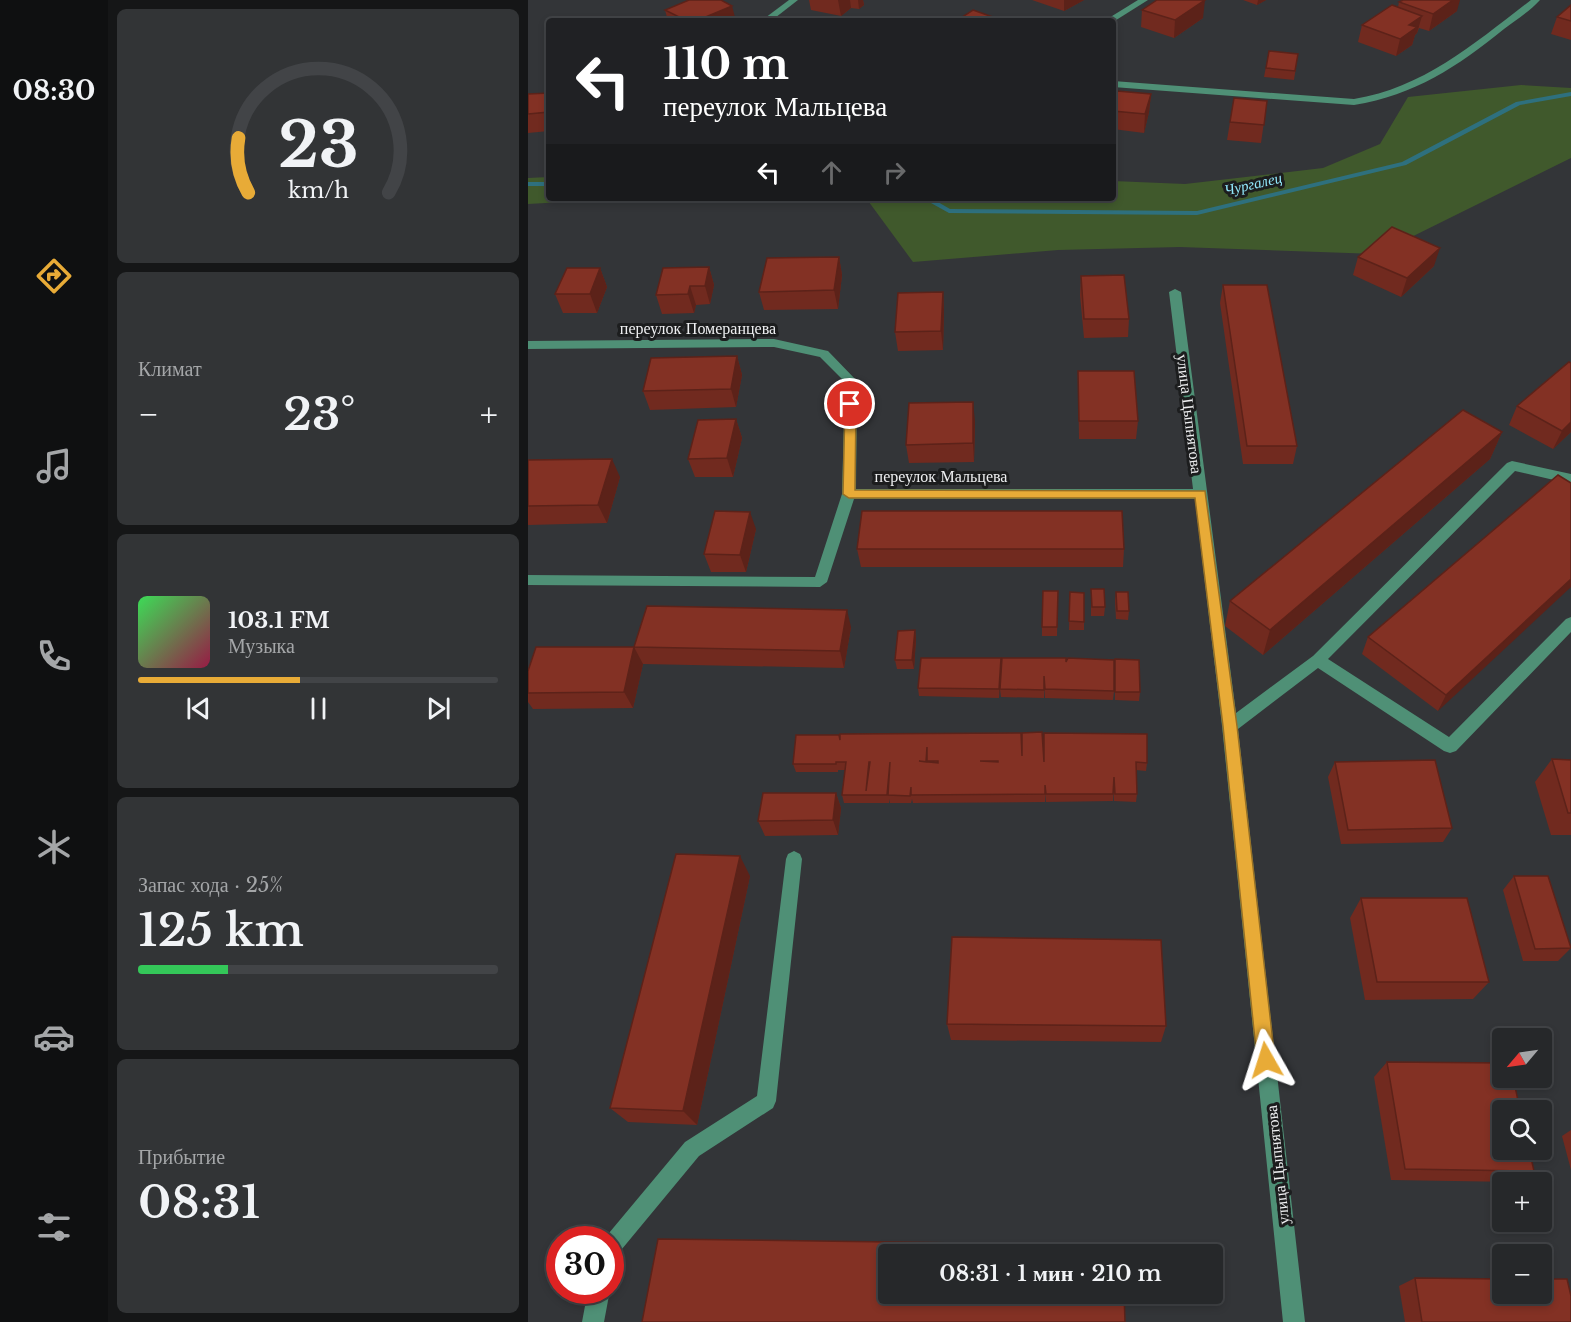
<!DOCTYPE html>
<html lang="ru">
<head>
<meta charset="utf-8">
<style>
  :root { --surface:#26282a; --page:#323436; --text:#f1f3f6; --muted:#a4a6a8; --line:#424447; --accent:#e8ab37 }
  body { margin:0; font-family:"Libre Baskerville",serif; background:var(--page); color:var(--text); height:100vh; display:flex; flex-direction:column; font-size:22px; white-space:nowrap }
  * { box-sizing:border-box; margin:0 }
  p { font-size:20px; color:var(--muted) }
  .icon { flex:none; width:33px; height:33px; fill:none; stroke:currentColor; stroke-width:2; stroke-linecap:round; stroke-linejoin:round }
  .map { position:relative; flex:1; overflow:hidden }
  .side { display:flex; flex-direction:column; gap:9px; padding:9px; background:#151617; width:420px }
  .side>* { flex:none }
  .banner { position:absolute; left:18px; top:18px; width:570px; height:183px; border-radius:6px; box-shadow:0 3px 9px #0003,0 0 0 2px var(--line); background:#202124; color:#fff; overflow:hidden }
  .needle { width:39px; rotate:241deg }
  .buttons { position:absolute; left:964px; top:1028px; display:grid; gap:12px }
  .buttons a { display:grid; place-items:center; width:60px; height:60px; border-radius:6px; background:var(--surface); box-shadow:0 3px 9px #0003,0 0 0 2px var(--line); font-size:30px }
  .speed { position:absolute; left:18px; top:1226px; display:flex; gap:12px; font-size:30px; font-weight:700; text-align:center }
  .speed>* { display:grid; place-content:center; width:78px; height:78px; border-radius:50%; background:var(--surface); box-shadow:0 3px 9px #0003,0 0 0 2px var(--line); line-height:1 }
  .speed .limit { border:9px solid #d22; background:#fff; color:#111 }
  .pin { position:absolute; display:grid; place-items:center; width:51px; height:51px; color:#fff; margin:-26px; border:3px solid #fff; border-radius:50%; box-shadow:0 2px 6px #0007 }
  .me { position:absolute; width:66px; margin:-33px; rotate:354deg; stroke-linejoin:round; filter:drop-shadow(0 0 4px #0008) }
  .turn { display:flex; align-items:center; gap:21px; height:126px; padding:0 18px; font-size:27px }
  .turn .icon { width:78px; height:78px; stroke-width:2.5 }
  .turn b { display:block; font-size:42px; line-height:51px }
  .lanes { display:flex; align-items:center; height:57px; padding:0 18px; background:#0003; justify-content:center; gap:30px; direction:ltr }
  .lanes .off { opacity:.35 }
  .big { font-size:45px; font-weight:600; line-height:1.1 }
  .side .card { flex:1; display:flex; flex-direction:column; justify-content:center; gap:9px; min-width:0; padding:0 21px; border-radius:9px; background:var(--page) }
  .side .dial { align-items:center; gap:0 }
  .dial svg { height:156px; overflow:visible; fill:none; stroke:var(--line); stroke-width:7; stroke-linecap:round; text-anchor:middle }
  .dial text { fill:var(--text); stroke:none }
  .song { display:flex; align-items:center; gap:18px }
  .cover { width:72px; height:72px; border-radius:9px; background:linear-gradient(135deg,hsl(130 70% 55%),hsl(340 70% 35%)) }
  .played { height:6px; border-radius:3px; background:linear-gradient(90deg,var(--accent) 45%,var(--line) 45%) }
  .keys { display:flex; justify-content:space-around; direction:ltr }
  .heat { display:flex; justify-content:space-between; align-items:center; font-size:33px; direction:ltr }
  .charge { height:9px; border-radius:4px; background:linear-gradient(90deg,#34c759 25%,var(--line) 0) }
  .trip { position:absolute; left:350px; top:1244px; width:345px; height:60px; border-radius:6px; background:var(--surface); box-shadow:0 3px 9px #0003,0 0 0 2px var(--line); font-weight:600; line-height:60px; text-align:center }
  main { display:flex; flex:1; min-height:0 }
  .tabs { display:flex; flex-direction:column; width:108px; justify-content:space-around; align-items:center; background:#0f1011; color:var(--muted) }
  .tabs .icon { width:42px; height:42px }
  .tabs .active { color:var(--accent) }
  .tabs b { font-size:27px; color:var(--text) }
  .map>svg:first-child { display:block }
  .green { fill:#40592c }
  .lines { fill:none; stroke-linecap:round; stroke-linejoin:round }
  .stream { fill:#2e707e; fill-rule:evenodd }
  .minor { fill:#4f9076; fill-rule:evenodd }
  .wall { fill:#712a1f }
  .shaded-wall { fill:#5c2219 }
  .building { fill:#833124; stroke:#5c2219; stroke-width:1.5; fill-rule:evenodd }
  .route { fill:#e8ab37; stroke:#976f24; stroke-width:1.5 }
  .labels { text-anchor:middle; stroke-width:6; stroke-linejoin:round; paint-order:stroke }
  .far-water-label { font-size:15px; font-style:italic; fill:#92e8fc; stroke:#1c1d1e }
  .street-label { font-size:16px; fill:#eeeff1; stroke:#1c1d1e }
</style>
</head>
<body>
<main>
<nav class="tabs">
<b>08:30</b>
<svg class="icon active" aria-label="directions" viewBox="0 0 24 24"><path d="M12 3l9 9-9 9-9-9zM9 14v-3h6M13 9l2 2-2 2"/></svg>
<svg class="icon" aria-label="music" viewBox="0 0 24 24"><path d="M9 18V5l10-2v13"/><circle cx="6" cy="18" r="3"/><circle cx="16" cy="16" r="3"/></svg>
<svg class="icon" aria-label="phone" viewBox="0 0 24 24"><path d="M5 4h4l2 5-3 2q2 4 5 5l2-3 5 2v4C11 20 4 13 5 4z"/></svg>
<svg class="icon" aria-label="climate" viewBox="0 0 24 24"><path d="M12 3v18M4 7l16 10M4 17L20 7"/></svg>
<svg class="icon" aria-label="car" viewBox="0 0 24 24"><path d="M5 17H2v-5l4-1 3-4h7l3 4 3 1v5h-3M9 17h6M6 11h13"/><circle cx="7" cy="17" r="2"/><circle cx="17" cy="17" r="2"/></svg>
<svg class="icon" aria-label="filters" viewBox="0 0 24 24"><path d="M4 7h16M4 17h16"/><circle cx="9" cy="7" r="2"/><circle cx="15" cy="17" r="2"/></svg>
</nav>
<section class="side">
<div class="card dial"><svg viewBox="0 0 100 80">
<path d="M14 69A42 42 0 1 1 86 69"/>
<path d="M14 69A42 42 0 0 1 9 41" stroke="#e8ab37"/>
<text x="50" y="56" font-size="32" font-weight="700">23</text>
<text x="50" y="72" font-size="11">km/h</text>
</svg></div>
<div class="card"><p>Климат</p>
<div class="heat"><a>−</a><b class="big">23°</b><a>+</a></div>
</div>
<div class="card">
<div class="song"><i class="cover"></i><div><b>103.1 FM</b><p>Музыка</p></div></div>
<div class="played"></div>
<div class="keys"><svg class="icon" aria-label="previous" viewBox="0 0 24 24"><path d="M18 5L8 12l10 7zM5 5v14"/></svg><svg class="icon" aria-label="pause" viewBox="0 0 24 24"><path d="M8 5v14M16 5v14"/></svg><svg class="icon" aria-label="next" viewBox="0 0 24 24"><path d="M6 5l10 7-10 7zM19 5v14"/></svg></div>
</div>
<div class="card"><p>Запас хода · 25%</p><b class="big">125 km</b><div class="charge"></div></div>
<div class="card"><p>Прибытие</p><b class="big">08:31</b></div>
</section>
<div class="map">
<svg width="1043" height="1322" viewBox="0 0 1043 1322">
  <rect width="100%" height="100%" fill="#333538"/>
  <!-- green -->
  <g class="green">
    <path d="M993 85 1043 88V158L849 254 652 247 530 250 385 262 338 198H585V181L657 184 795 168 852 144 880 97Z"/>
    <path d="M21 177V198H106L0 204V178Z"/>
  </g>
  <g class="lines">
    <!-- stream -->
    <g class="stream">
      <path d="M1043 92V96L992 105 878 165 669 215 421 213 394 198H403L422 209 669 211 874 162 988 102Z"/>
      <rect x="0" y="182" width="21" height="4"/>
    </g>
    <!-- minor -->
    <g class="minor">
      <path d="M261 0H270L243 21H233Z"/>
      <path d="M610 0H620L585 22 576 21Z"/>
      <path d="M1003 0H1012C1002 11 988 20 976 29 929 67 887 95 826 105L585 87V81L826 99C896 88 948 42 1003 0Z"/>
      <path d="M647 289 653 292 708 713 785 656 979 463 984 461 1043 474V484L987 471 800 659 921 737 1038 619 1043 617V632L928 751 922 753 916 751 790 668 710 729 777 1322H755L694 726 667 499H326L299 582 292 587 0 585V575L287 577 314 494 317 382 292 357 246 347 0 349V341L246 339 300 351 329 381 328 489H665L641 292Z"/>
      <path d="M266 851 272 854 274 859 248 1101 245 1108 171 1156 89 1255 82 1258V1239H76L157 1142 229 1096 258 859 260 854Z"/>
      <path d="M60 1290H82L76 1322H54Z"/>
    </g>
  </g>
  <!-- wall -->
  <g class="wall">
    <path d="M281 0H335L336 5 331 9 323 8 313 16 283 10Z"/>
    <path d="M504 0H556L536 11Z"/>
    <path d="M715 0H738L729 5Z"/>
    <path d="M871 2 929 11 901 31 891 28 889 33 887 35 884 45 868 56 830 42 834 25 870 7Z"/>
    <path d="M1043 5V40L1023 34 1029 17Z"/>
    <path d="M137 10 208 21H140Z"/>
    <path d="M614 10 675 18 646 38 613 27Z"/>
    <path d="M741 51 770 54 766 80 736 77Z"/>
    <path d="M21 93V131L0 133V94Z"/>
    <path d="M623 94 621 112 616 133 585 129V103Z"/>
    <path d="M739 101 733 143 699 140 702 122Z"/>
    <path d="M311 257 314 275 310 309 236 310 231 292Z"/>
    <path d="M830 257 906 266 873 297 825 275Z"/>
    <path d="M181 267 186 285 182 304 168 305 166 313 134 314 128 295Z"/>
    <path d="M72 268 79 287 69 313H35L27 294Z"/>
    <path d="M553 276 601 319 600 337 556 338 552 295Z"/>
    <path d="M695 285 769 446 765 464H715L692 303Z"/>
    <path d="M415 292 416 311 415 350 370 351 367 332Z"/>
    <path d="M209 356 214 375 208 407 122 410 115 391Z"/>
    <path d="M550 371 610 421 608 439H551Z"/>
    <path d="M989 406 1043 432 1025 449 981 425Z"/>
    <path d="M208 419 214 438 205 477H167L160 459Z"/>
    <path d="M447 421 446 462 381 463 378 445Z"/>
    <path d="M974 432 962 459 735 655 697 626 702 601Z"/>
    <path d="M0 460 92 477 79 523 0 525Z"/>
    <path d="M1043 483 910 711 834 654 840 637Z"/>
    <path d="M228 529 218 572H183L176 554Z"/>
    <path d="M329 549H596L595 567H333Z"/>
    <path d="M563 589 577 607 576 616H563Z"/>
    <path d="M530 591 529 636H514V627Z"/>
    <path d="M542 592 556 593V630H541Z"/>
    <path d="M588 592 601 611 600 620 588 619 587 601Z"/>
    <path d="M323 627 316 668 115 664 105 708 5 709 0 702V671L106 647Z"/>
    <path d="M387 630 388 639 386 669H369L367 660Z"/>
    <path d="M473 658V666L471 698 391 696 390 688Z"/>
    <path d="M587 659 612 692 611 701 587 700Z"/>
    <path d="M538 662 586 691 585 700 517 698 516 685V698L473 697 472 689Z"/>
    <path d="M516 733 619 763 618 771 608 770 609 794 608 802 586 801V789L585 801 518 802 517 793V802L385 803 384 799 383 803H362L361 799V803H316L314 795 317 770H310V772H268L265 764 312 738 494 756 516 762Z"/>
    <path d="M1024 759 1043 760V835H1023L1007 782Z"/>
    <path d="M807 762 924 828 915 842 813 844 800 777Z"/>
    <path d="M308 793 313 808 310 835 237 836 230 821Z"/>
    <path d="M222 876 169 1125 100 1122 82 1108Z"/>
    <path d="M986 876 1043 948 1030 961H995L975 890Z"/>
    <path d="M833 898 961 982 945 999 837 1000 822 918Z"/>
    <path d="M419 1024 638 1026 633 1042 423 1040Z"/>
    <path d="M859 1062 1006 1171 987 1182 863 1180 846 1077Z"/>
    <path d="M1043 1130V1170L1034 1136Z"/>
    <path d="M887 1278 1043 1322H877L871 1286Z"/>
  </g>
  <!-- shaded-wall -->
  <g class="shaded-wall">
    <path d="M310 0H322L323 8 313 16Z"/>
    <path d="M330 0H335L336 5 331 9Z"/>
    <path d="M536 0H556L536 11Z"/>
    <path d="M677 0 675 18 646 38 647 20Z"/>
    <path d="M730 0H738L729 5Z"/>
    <path d="M925 0H932L929 11 901 31 905 14Z"/>
    <path d="M204 6 208 21H168Z"/>
    <path d="M894 16 889 33 887 35 884 45 868 56 872 39 881 25Z"/>
    <path d="M623 94 621 112 616 133 617 114Z"/>
    <path d="M912 248 906 266 873 297 879 278Z"/>
    <path d="M311 257 314 275 310 309 306 290Z"/>
    <path d="M181 267 186 285 182 304 177 286Z"/>
    <path d="M72 268 79 287 69 313 62 294Z"/>
    <path d="M162 286 168 305 166 313 160 294Z"/>
    <path d="M415 292 416 311 415 350 413 331Z"/>
    <path d="M209 356 214 375 208 407 203 389Z"/>
    <path d="M445 402 447 421 446 462 445 443Z"/>
    <path d="M208 419 214 438 205 477 199 458Z"/>
    <path d="M1043 422V432L1025 449 1034 431Z"/>
    <path d="M974 432 962 459 735 655 742 630Z"/>
    <path d="M84 459 92 477 79 523 70 505Z"/>
    <path d="M222 512 228 529 218 572 212 555Z"/>
    <path d="M1043 579V587L910 711 918 695Z"/>
    <path d="M319 610 323 627 316 668 312 651Z"/>
    <path d="M387 630 388 639 386 669 384 660Z"/>
    <path d="M106 647 115 664 105 708 96 692Z"/>
    <path d="M473 658V666L471 698V689Z"/>
    <path d="M308 793 313 808 310 835 305 820Z"/>
    <path d="M212 856 222 876 169 1125 155 1111Z"/>
  </g>
  <!-- building -->
  <g class="building">
    <path d="M161 0H193L204 6 168 21H159L137 10Z"/>
    <path d="M629 0H677L647 20 614 10Z"/>
    <path d="M875 0H925L905 14 871 2Z"/>
    <path d="M864 5 894 16 881 25 889 27 872 39 834 25Z"/>
    <path d="M1043 5V21L1029 17Z"/>
    <path d="M445 10 476 21H428Z"/>
    <path d="M741 51 770 54 767 71 738 68Z"/>
    <path d="M589 91 623 94 617 114 585 111V103Z"/>
    <path d="M21 93V112L0 114V94Z"/>
    <path d="M706 98 739 101 736 125 702 122Z"/>
    <path d="M864 227 912 248 879 278 830 257Z"/>
    <path d="M311 257 306 290 231 292 239 258Z"/>
    <path d="M181 267 177 286H162L160 294 128 295 135 268Z"/>
    <path d="M39 268H72L62 294H27Z"/>
    <path d="M596 275 601 319H556L553 276Z"/>
    <path d="M695 285H739L769 446H719Z"/>
    <path d="M415 292 413 331 367 332 370 293Z"/>
    <path d="M209 356 203 389 115 391 123 358Z"/>
    <path d="M1041 362 1043 363V422L1034 431 989 406Z"/>
    <path d="M550 371H606L610 421H551Z"/>
    <path d="M445 402V443L378 445 381 403Z"/>
    <path d="M935 410 974 432 742 630 702 601Z"/>
    <path d="M208 419 199 458 160 459 170 420Z"/>
    <path d="M84 459 70 505 0 506V460Z"/>
    <path d="M1030 475 1043 483V579L918 695 840 637Z"/>
    <path d="M187 511 222 512 212 555 176 554Z"/>
    <path d="M334 511H594L596 549H329Z"/>
    <path d="M563 589H576L577 607H564Z"/>
    <path d="M515 591H530L529 627H514Z"/>
    <path d="M542 592 556 593V622L541 621Z"/>
    <path d="M588 592H600L601 611H589Z"/>
    <path d="M119 606 319 610 312 651 106 647Z"/>
    <path d="M387 630 384 660H367L370 631Z"/>
    <path d="M8 647H106L96 692 0 693V671Z"/>
    <path d="M393 658H473L471 689 390 688Z"/>
    <path d="M474 658H538V662L540 658 586 660V691L517 689 516 676V690L472 689Z"/>
    <path d="M587 659 611 660 612 692H587Z"/>
    <path d="M514 732 516 762V733L619 734V763L608 762 609 794H587L586 777 585 794H518L517 785V794L383 795V787L382 796 360 795 362 762 359 795H314L318 762H308V764H265L268 735H311L312 740V734L493 733 494 756V733ZM399 747V761H410V763L391 761 398 762ZM452 761H470V762ZM341 762H342L338 791Z"/>
    <path d="M1024 759 1043 760V813H1040Z"/>
    <path d="M907 760 924 828 820 830 807 762Z"/>
    <path d="M235 793H308L305 820 230 821Z"/>
    <path d="M148 854 212 856 155 1111 82 1108Z"/>
    <path d="M986 876H1020L1043 948 1007 949Z"/>
    <path d="M833 898H939L961 982H849Z"/>
    <path d="M424 937 633 940 638 1026 419 1024Z"/>
    <path d="M859 1062 975 1063V1077H985L992 1110H975V1149H1001L1006 1171 877 1169Z"/>
    <path d="M130 1239 595 1245V1254H360V1293H596L597 1322H114Z"/>
    <path d="M887 1278 975 1279V1293H1014V1279H1039L1043 1296V1322H894Z"/>
  </g>
  <!-- route -->
  <path class="route" d="M322 400 328 404 327 490 677 491 709 726 747 1060 744 1066 738 1068 732 1066 729 1060 695 726 667 498H321L315 494 317 404Z"/>
  <g class="labels">
    <!-- far-water labels -->
    <g class="far-water-label">
      <text transform="translate(725 184) rotate(-13)" y="5">Чургалец</text>
    </g>
    <!-- street labels -->
    <g class="street-label">
      <text x="170" y="334">переулок Померанцева</text>
      <text transform="translate(662 414) rotate(83)" y="6">улица Цыпнятова</text>
      <text x="413" y="482">переулок Мальцева</text>
      <text transform="translate(749 1165) rotate(-96)" y="6">улица Цыпнятова</text>
    </g>
  </g>
</svg>
<div class="buttons">
<a><svg class="needle" viewBox="-14 -14 28 28"><path d="M0-13l5 13h-10z" fill="#e53935"/><path d="M0 13l5-13h-10z" fill="#a4a6a8"/></svg></a>
<a><svg class="icon" aria-label="search" viewBox="0 0 24 24"><circle cx="10" cy="10" r="6"/><path d="M15 15l6 6"/></svg></a>
<a>+</a>
<a>−</a>
</div>
<div class="speed"><div class="limit">30</div></div>
<div class="pin" style="left:322px;top:404px;background:#d93025"><svg class="icon" aria-label="arrive" viewBox="0 0 24 24"><path d="M6 21V4h12l-3 4 3 4H6"/></svg></div>
<svg class="me" style="left:738px;top:1060px" viewBox="-20 -20 40 40"><path d="M0-17L14 15 0 8-14 15z" fill="#e8ab37" stroke="#fff" stroke-width="4"/></svg>
<div class="trip">08:31 · 1 мин · 210 m</div>
<div class="banner">
<div class="turn"><svg class="icon" aria-label="left" viewBox="0 0 24 24"><path d="M17 20v-9H6M10 6l-5 5 5 5"/></svg><div><b>110 m</b>переулок Мальцева</div></div>
<div class="lanes"><svg class="icon" aria-label="left" viewBox="0 0 24 24"><path d="M17 20v-9H6M10 6l-5 5 5 5"/></svg><svg class="icon off" aria-label="ahead" viewBox="0 0 24 24"><path d="M12 20V5M6 11l6-6 6 6"/></svg><svg class="icon off" aria-label="right" viewBox="0 0 24 24"><path d="M7 20v-9h11M14 6l5 5-5 5"/></svg></div>
</div>
</div>
</main>
</body>
</html>
